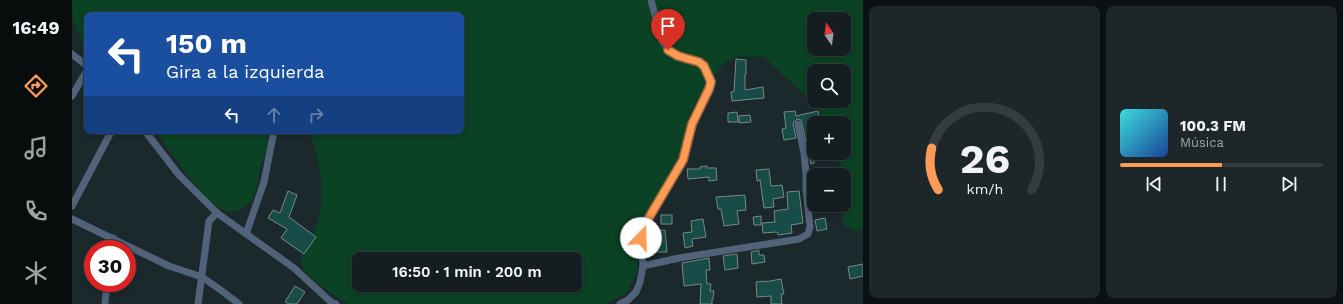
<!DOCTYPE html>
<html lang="es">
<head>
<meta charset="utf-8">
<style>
  :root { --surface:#141e21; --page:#1d272a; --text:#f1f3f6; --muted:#9da2a5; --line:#333c3f; --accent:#fe9c57 }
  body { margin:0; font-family:"Work Sans",sans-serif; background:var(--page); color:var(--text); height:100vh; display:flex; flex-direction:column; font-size:15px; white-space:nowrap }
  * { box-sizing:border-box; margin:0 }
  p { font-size:13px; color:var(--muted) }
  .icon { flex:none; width:22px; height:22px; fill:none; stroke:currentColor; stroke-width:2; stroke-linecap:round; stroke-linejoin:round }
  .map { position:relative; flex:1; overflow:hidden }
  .drawer { display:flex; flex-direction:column; gap:6px; padding:6px; background:#0b1012; width:480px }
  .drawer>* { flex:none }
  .hud { position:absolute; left:12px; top:12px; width:380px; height:122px; border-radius:8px; box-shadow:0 2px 6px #0003,0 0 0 1px var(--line); background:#1a4fa0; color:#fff; overflow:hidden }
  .needle { width:26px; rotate:346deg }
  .tools { position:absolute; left:735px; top:12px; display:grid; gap:8px }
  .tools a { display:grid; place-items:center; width:44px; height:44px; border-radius:8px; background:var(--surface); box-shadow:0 2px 6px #0003,0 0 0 1px var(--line); font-size:20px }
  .speed { position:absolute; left:12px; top:240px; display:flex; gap:8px; font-size:20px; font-weight:700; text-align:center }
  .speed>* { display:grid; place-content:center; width:52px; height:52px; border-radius:50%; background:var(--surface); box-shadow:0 2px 6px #0003,0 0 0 1px var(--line); line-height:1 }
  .speed .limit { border:6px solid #d22; background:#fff; color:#111 }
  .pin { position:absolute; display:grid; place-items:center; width:34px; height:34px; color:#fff; margin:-41px -17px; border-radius:50% 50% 50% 0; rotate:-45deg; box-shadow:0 0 4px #0007 }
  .pin .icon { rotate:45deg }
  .me { position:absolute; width:44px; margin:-22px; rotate:21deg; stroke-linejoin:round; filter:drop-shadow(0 0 3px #0008) }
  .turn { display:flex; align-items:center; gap:14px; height:84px; padding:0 16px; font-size:18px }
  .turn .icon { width:52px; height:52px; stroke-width:2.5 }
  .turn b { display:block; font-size:28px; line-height:34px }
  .lanes { display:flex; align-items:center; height:38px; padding:0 16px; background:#0003; justify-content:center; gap:20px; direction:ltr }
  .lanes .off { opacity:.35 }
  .drawer .widget { flex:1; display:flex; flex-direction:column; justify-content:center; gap:6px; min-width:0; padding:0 14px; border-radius:8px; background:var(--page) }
  .drawer .dial { align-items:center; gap:0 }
  .dial svg { height:104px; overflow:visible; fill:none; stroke:var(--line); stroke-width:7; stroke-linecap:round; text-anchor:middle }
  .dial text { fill:var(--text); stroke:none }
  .song { display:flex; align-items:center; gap:12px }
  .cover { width:48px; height:48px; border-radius:6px; background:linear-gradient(135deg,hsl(180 70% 55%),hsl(220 70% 35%)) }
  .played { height:4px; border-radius:2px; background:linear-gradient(90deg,var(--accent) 50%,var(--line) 50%) }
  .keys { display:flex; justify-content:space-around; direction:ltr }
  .drawer .tiles { flex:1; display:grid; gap:6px; grid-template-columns:repeat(2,1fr) }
  .trip { position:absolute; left:280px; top:252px; width:230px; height:40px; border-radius:8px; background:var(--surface); box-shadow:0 2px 6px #0003,0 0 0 1px var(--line); font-weight:600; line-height:40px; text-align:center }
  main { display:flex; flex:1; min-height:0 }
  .menu { display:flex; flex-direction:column; width:72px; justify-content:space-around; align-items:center; background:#080c0d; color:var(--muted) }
  .menu .icon { width:28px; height:28px }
  .menu .on { color:var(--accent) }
  .menu b { font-size:18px; color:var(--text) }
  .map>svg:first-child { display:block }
  .green { fill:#0a4223; fill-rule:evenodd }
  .building { fill:#174c48; stroke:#788886 }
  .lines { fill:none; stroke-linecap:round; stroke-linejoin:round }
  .street { stroke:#51637a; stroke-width:7 }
  .route-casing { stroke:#a56539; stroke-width:10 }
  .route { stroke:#fe9c57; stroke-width:7 }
</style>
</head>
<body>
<main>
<nav class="menu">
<b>16:49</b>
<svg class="icon on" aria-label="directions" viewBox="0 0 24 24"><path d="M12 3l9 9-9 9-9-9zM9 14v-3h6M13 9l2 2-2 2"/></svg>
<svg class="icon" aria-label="music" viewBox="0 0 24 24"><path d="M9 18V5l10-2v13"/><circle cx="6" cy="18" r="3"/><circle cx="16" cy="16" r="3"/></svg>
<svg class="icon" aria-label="phone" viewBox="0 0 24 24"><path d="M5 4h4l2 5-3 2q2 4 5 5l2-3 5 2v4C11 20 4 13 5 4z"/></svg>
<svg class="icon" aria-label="climate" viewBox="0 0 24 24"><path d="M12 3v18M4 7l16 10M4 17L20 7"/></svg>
</nav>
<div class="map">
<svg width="791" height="304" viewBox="0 0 791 304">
  <rect width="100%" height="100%" fill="#1b282c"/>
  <!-- green -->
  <g class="green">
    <path d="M0 0H791V230L784 232 771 224 772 176 764 153H772V123H753L745 107 692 57 665 56 650 65 643 76 635 84 624 102 615 122 608 157 569 224 565 236V271L561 281 556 290 551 296 542 299 535 304H277C266 299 240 280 233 271 231 268 229 263 229 260 229 249 238 242 242 233 254 204 250 158 236 131H389V15H15V55C10 43 6 31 1 19 0 14 0 5 0 0ZM742 19H772V49H742ZM742 71H772V101H742ZM287 259H503V285H287Z"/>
    <path d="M84 131H194C200 144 191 156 188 169 186 177 185 195 179 201 173 208 164 213 154 211 136 208 95 148 84 131Z"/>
  </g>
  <!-- building -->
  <g class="building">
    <path d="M664 59 674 60V74H673V90L691 87 692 98 660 101 659 92 662 91Z"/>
    <path d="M723 111 724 116 746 111 748 119 742 121V163L739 164 729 120 725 119 721 123 724 138 712 140 710 129 714 128 712 112Z"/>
    <path d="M665 112 666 122H656V113Z"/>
    <path d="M678 115 679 122 667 123V116Z"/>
    <path d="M635 166V168H644L645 180 637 181V177L616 179 615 169H628V167Z"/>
    <path d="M697 169 699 186 710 185 712 197 701 199 702 207 692 208 688 180 685 181 684 170Z"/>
    <path d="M216 191 225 195 217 217 244 237 232 254 209 238 215 229 196 218 201 210 208 213Z"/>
    <path d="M727 191 731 223 719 225 720 233 706 235 705 232 691 233 690 223 703 222 702 211 716 209 715 192Z"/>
    <path d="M673 195 674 210 665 211 667 224 652 226 649 209H646L644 197Z"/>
    <rect x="589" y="215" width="11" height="9"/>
    <path d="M689 216V225H682L681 217Z"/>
    <path d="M753 218 755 229 745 231 743 220Z"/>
    <path d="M631 219 634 237 620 239 621 246 613 248 611 233 620 232 619 221Z"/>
    <path d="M593 230 595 252H585L584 231Z"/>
    <path d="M687 250V255H692L693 262 680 264 679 252Z"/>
    <path d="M665 254 666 268 653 270 651 256Z"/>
    <path d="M637 258 638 270H634L635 284H639L638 291H642L641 299H640V304H628L629 284 612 286 610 263Z"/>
    <path d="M791 264V276L778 279 776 267Z"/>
    <path d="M709 279 712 294H709L710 304H699V296L685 297 684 282 693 281V282Z"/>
    <path d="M223 286 233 292 225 304H217L213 302Z"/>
  </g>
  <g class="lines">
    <!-- street -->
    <g class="street">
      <path d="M0 54 15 66"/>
      <path d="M0 96 15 70"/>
      <path d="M73 131 107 175 145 213 222 268 259 302 264 304"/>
      <path d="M0 206 39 132"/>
      <path d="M0 219 97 266 130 277 150 291 167 304"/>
      <path d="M174 234 192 182 202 131"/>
      <path d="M40 249 41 238"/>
      <path d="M571 266 607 258 727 239 736 234 738 227 734 189V174L732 153 726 124"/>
      <path d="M33 302 35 283"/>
      <path d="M126 304 137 221 145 213"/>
      <path d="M548 304 556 300 564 292 568 282 571 266 569 238 572 226 611 160 621 124 637 89 639 82 632 67 627 62 606 56 596 49 590 41 579 0"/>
    </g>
  </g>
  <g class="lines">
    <!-- route casing -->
    <g class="route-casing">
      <path id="route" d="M569 238 572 226 611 160 620 124 637 89 639 82 632 66 627 62 606 56 596 50"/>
    </g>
    <!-- route -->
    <use href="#route" class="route"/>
  </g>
</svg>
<div class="tools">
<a><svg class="needle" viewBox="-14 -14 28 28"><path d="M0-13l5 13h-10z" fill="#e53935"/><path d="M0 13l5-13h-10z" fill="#9da2a5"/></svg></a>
<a><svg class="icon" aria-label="search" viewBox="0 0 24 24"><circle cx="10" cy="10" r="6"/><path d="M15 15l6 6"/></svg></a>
<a>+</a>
<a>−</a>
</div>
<div class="speed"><div class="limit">30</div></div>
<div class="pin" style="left:596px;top:50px;background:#d93025"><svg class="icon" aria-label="arrive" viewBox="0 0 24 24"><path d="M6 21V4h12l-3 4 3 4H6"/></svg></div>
<svg class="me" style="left:569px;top:238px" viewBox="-20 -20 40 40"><circle r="19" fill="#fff"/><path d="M0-13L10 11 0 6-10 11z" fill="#fe9c57"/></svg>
<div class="trip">16:50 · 1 min · 200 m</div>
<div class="hud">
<div class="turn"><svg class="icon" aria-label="left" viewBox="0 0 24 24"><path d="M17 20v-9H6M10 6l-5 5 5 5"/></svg><div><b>150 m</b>Gira a la izquierda</div></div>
<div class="lanes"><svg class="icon" aria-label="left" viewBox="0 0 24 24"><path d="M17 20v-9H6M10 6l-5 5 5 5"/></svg><svg class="icon off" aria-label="ahead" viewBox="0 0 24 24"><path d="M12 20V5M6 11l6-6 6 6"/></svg><svg class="icon off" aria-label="right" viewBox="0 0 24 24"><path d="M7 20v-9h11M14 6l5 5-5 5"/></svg></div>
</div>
</div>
<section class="drawer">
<div class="tiles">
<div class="widget dial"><svg viewBox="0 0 100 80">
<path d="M14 69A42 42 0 1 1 86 69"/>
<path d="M14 69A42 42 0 0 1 9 37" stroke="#fe9c57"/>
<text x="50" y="56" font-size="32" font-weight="700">26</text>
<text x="50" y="72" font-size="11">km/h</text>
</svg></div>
<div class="widget">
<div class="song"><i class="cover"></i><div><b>100.3 FM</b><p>Música</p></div></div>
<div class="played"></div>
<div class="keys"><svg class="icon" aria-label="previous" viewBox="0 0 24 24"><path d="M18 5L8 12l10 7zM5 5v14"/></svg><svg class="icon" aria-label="pause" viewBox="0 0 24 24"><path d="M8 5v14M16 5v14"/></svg><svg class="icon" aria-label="next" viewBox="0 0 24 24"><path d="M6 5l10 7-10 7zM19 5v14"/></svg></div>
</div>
</div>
</section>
</main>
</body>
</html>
